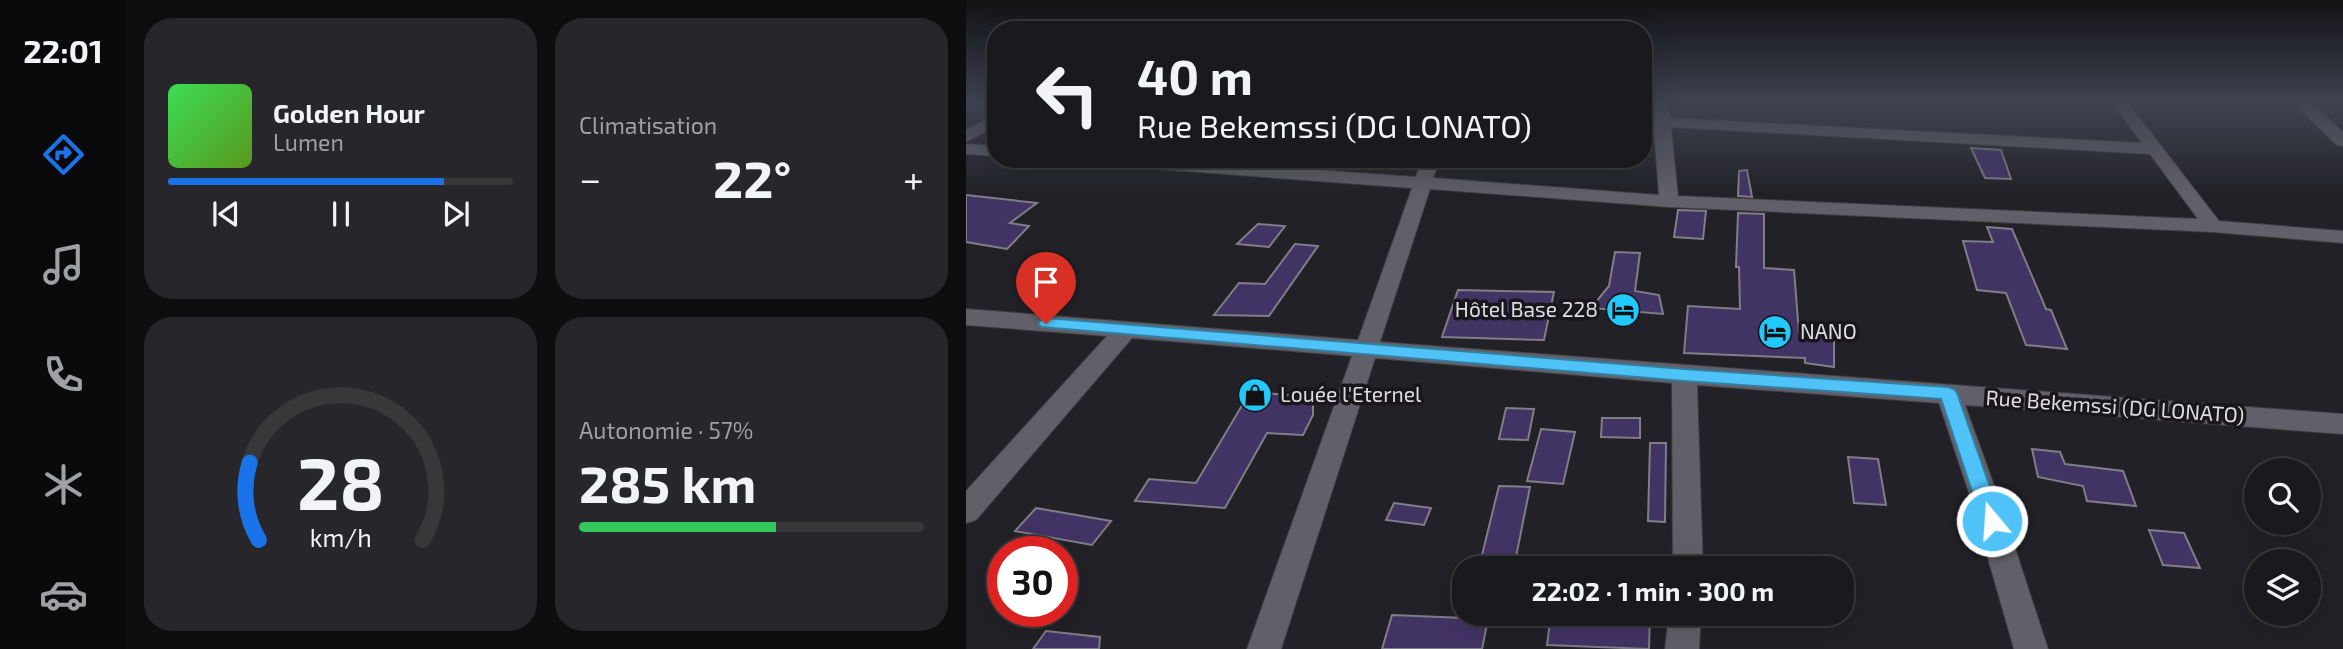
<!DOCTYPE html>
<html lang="fr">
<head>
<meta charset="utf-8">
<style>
  :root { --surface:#1a191d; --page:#27262a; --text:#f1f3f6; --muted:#9fa0a4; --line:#38383b; --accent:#1a73e8 }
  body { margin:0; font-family:"Exo 2",sans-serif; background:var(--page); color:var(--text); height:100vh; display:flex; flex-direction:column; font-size:26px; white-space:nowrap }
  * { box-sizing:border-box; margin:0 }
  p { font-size:23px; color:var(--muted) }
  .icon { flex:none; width:38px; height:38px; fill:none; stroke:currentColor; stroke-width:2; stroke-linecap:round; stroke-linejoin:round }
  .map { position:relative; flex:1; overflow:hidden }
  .panel { display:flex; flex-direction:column; gap:18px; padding:18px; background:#0e0e10; width:840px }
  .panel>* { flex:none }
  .hud { position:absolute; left:21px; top:21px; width:665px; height:147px; border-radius:28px; box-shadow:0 7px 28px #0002,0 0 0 2px var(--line); background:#1a191d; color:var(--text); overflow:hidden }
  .fabs { position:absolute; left:1278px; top:458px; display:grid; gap:14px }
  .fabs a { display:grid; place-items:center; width:77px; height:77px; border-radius:50%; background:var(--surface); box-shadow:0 7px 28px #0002,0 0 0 2px var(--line); font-size:35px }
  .speed { position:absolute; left:21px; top:536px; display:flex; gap:14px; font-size:35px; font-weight:700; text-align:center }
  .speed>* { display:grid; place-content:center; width:91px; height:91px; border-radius:50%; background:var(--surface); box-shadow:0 7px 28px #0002,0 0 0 2px var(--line); line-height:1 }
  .speed .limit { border:10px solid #d22; background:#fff; color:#111 }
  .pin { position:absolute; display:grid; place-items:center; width:60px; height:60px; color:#fff; margin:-72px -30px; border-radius:50% 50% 50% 0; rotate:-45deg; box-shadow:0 0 7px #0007 }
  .pin .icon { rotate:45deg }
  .me { position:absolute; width:77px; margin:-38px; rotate:342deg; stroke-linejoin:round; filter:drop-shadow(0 0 5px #0008) }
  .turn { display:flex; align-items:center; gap:24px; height:147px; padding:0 35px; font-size:32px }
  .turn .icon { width:91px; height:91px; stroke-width:2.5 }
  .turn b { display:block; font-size:49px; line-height:60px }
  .big { font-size:52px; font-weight:700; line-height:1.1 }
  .panel .card { flex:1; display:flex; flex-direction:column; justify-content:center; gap:10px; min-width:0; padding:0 24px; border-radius:28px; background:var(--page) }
  .panel .dial { align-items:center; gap:0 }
  .dial svg { height:182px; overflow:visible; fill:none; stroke:var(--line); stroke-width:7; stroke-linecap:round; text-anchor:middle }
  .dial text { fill:var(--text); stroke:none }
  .song { display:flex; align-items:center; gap:21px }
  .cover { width:84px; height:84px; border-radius:10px; background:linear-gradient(135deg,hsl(130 70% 55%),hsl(90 70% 35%)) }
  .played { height:7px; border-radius:4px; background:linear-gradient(90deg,var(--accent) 80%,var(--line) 80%) }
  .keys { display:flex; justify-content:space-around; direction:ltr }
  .heat { display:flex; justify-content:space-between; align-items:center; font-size:38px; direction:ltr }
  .charge { height:10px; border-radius:5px; background:linear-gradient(90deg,#34c759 57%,var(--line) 0) }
  .panel .tiles { flex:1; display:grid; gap:18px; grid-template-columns:repeat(2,1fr) }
  .trip { position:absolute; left:486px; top:556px; width:402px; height:70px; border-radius:28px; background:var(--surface); box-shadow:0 7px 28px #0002,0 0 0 2px var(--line); font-weight:700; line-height:70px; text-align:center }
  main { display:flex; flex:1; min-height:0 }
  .dock { display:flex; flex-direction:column; width:126px; justify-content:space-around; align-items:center; background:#0a0a0c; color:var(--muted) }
  .dock .icon { width:49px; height:49px }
  .dock .selected { color:var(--accent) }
  .dock b { font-size:32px; color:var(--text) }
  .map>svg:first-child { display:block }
  .building { fill:#423365; stroke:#7f7e85; stroke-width:2 }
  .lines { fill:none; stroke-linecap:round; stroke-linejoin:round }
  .street-casing { stroke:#3e3d42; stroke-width:2 }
  .street { fill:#615f67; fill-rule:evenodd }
  .route { fill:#4fc3f7; stroke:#337fa1; stroke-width:2 }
  .labels { text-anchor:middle; stroke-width:7; stroke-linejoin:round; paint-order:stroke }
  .poi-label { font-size:21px; fill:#dedde1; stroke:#19171d; text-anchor:start }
  .street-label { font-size:21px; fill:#dedde1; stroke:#19171d }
</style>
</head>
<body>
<main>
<nav class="dock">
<b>22:01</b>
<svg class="icon selected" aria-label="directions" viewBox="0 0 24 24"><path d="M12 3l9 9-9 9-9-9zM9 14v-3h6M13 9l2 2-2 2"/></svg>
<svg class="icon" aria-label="music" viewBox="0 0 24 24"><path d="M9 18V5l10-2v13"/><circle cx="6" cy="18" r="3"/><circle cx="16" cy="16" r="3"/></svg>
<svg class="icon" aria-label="phone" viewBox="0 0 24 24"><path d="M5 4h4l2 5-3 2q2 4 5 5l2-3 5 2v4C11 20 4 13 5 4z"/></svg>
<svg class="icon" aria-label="climate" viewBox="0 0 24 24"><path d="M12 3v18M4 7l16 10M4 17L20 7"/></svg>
<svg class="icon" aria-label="car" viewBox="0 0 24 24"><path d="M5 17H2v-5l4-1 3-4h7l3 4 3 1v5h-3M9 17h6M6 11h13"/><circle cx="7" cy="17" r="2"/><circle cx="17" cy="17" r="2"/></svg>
</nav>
<section class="panel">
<div class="tiles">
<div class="card">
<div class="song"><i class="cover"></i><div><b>Golden Hour</b><p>Lumen</p></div></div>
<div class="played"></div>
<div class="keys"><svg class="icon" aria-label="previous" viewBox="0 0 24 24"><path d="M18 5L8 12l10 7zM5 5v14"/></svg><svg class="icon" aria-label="pause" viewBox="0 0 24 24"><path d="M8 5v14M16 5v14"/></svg><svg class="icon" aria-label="next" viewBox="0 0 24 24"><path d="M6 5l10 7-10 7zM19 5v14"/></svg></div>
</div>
<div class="card"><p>Climatisation</p>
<div class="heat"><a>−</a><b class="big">22°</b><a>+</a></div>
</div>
<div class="card dial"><svg viewBox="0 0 100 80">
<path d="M14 69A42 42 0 1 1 86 69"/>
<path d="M14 69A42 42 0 0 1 10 35" stroke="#1a73e8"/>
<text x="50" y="56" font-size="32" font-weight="700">28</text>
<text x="50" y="72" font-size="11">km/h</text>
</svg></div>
<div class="card"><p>Autonomie · 57%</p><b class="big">285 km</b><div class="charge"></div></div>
</div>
</section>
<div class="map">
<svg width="1377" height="649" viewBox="0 0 1377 649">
  <rect width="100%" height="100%" fill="#222127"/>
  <!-- building -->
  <g class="building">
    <path d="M1005 148 1035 150 1045 179 1019 178Z"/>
    <path d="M781 170 786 197 772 196 773 171Z"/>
    <path d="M0 195 71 203 44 223 63 226 41 249 0 242Z"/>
    <path d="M712 210 740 211 737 239 708 237Z"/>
    <path d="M772 213 798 214V268L828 270 833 333 868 337V367L839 363V358L718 353 722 306 774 309 773 267H770Z"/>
    <path d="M292 224 319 226 303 247 271 244Z"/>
    <path d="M1021 227 1046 229 1080 309 1085 310 1101 349 1060 345 1040 293 1011 290 997 241 1027 242Z"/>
    <path d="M329 244 352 246 303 316 248 315 273 283 299 284Z"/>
    <path d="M649 252 674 253 669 291 693 295 697 314 625 308 643 286Z"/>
    <path d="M492 290 588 292 578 340 476 337Z"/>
    <path d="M284 392 347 397V415L337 435 301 433 259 508 169 501 183 479 230 483Z"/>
    <path d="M540 408 568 409 562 440 533 439Z"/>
    <path d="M636 418H674V438L635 437Z"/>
    <path d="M575 429 609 432 597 484 561 481Z"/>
    <path d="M684 443H700L699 522 682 521Z"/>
    <path d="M1066 449 1094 452 1099 464 1157 471 1170 506 1121 501 1117 486 1072 477Z"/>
    <path d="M882 457 912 459 920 505 888 503Z"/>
    <path d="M533 486 564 487 550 557 516 555Z"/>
    <path d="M428 503 465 508 458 525 420 520Z"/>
    <path d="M70 508 145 521 126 545 49 531Z"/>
    <path d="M1183 530 1218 533 1234 568 1197 565Z"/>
    <path d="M585 614H684L683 649 581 645Z"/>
    <path d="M426 615 522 619 516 649H416Z"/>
    <path d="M80 631 134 637 133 649H67Z"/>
  </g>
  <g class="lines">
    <!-- street casing -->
    <g class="street-casing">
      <g id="street">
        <path d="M686 103H702L704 118 1176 143 1146 103H1162L1253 221 1377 231V243L1247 232 703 207 464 189 414 342 1377 414V434L999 405 1033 499 1082 649H1048L1005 499 973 403 731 385 737 569H707L706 383 409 358 315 649H281L386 356 166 338 10 520 0 523V491L141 336 0 325V309L392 340 446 188 125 164 116 159H201L450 177 456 159H474L467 178 693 195ZM705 127 1184 154 1232 219 712 196Z"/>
        <path d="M1327 103H1344L1377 132V146L1371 145Z"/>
        <path d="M30 114V126L0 142V130Z"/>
        <path d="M0 144 30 146V156L0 154Z"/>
        <path d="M703 614H735L733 649H699Z"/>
      </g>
    </g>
    <!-- street -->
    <use href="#street" class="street"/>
  </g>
  <!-- sky -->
  <linearGradient id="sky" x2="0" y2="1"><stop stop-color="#131215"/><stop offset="0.53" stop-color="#3e4352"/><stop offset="1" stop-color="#3e4352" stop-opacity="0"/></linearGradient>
  <rect width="1377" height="194" fill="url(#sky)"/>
  <!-- route -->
  <path class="route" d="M80 318 718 369 982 387 988 389 991 393 1036 521 1033 527 1026 530 1018 527 975 399 718 381 75 327 72 324 75 320Z"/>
  <!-- icons -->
  <defs>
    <g id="hotel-disc" transform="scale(1.75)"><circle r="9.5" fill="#21c9fd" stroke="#19171d"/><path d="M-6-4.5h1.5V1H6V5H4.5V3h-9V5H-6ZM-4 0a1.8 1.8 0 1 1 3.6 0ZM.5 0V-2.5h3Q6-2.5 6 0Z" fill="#111"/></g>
    <g id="shop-disc" transform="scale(1.75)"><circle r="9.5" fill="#21c9fd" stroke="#19171d"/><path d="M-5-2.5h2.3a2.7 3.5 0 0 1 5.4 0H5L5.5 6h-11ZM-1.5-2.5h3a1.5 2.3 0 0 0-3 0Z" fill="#111"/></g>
  </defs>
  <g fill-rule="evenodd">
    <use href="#hotel-disc" x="657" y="310"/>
    <use href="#hotel-disc" x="809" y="332"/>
    <use href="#shop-disc" x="289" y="395"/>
  </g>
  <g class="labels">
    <!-- poi labels -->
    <g class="poi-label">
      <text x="632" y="317" text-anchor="end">Hôtel Base 228</text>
      <text x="834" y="339">NANO</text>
      <text x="314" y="402">Louée l'Eternel</text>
    </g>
    <!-- street labels -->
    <g class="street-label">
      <text transform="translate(1149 407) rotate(4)" y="7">Rue Bekemssi (DG LONATO)</text>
    </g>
  </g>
</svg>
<div class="fabs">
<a><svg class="icon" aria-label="search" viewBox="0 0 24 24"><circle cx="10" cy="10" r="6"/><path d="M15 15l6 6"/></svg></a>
<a><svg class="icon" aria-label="layers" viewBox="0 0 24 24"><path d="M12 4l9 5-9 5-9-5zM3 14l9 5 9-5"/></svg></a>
</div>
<div class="speed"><div class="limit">30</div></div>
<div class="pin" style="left:80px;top:324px;background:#d93025"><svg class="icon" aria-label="arrive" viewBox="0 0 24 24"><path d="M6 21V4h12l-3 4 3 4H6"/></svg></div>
<svg class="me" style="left:1026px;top:521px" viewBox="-20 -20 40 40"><circle r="17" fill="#4fc3f7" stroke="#fff" stroke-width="3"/><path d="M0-11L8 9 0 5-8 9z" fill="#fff"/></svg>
<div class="trip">22:02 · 1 min · 300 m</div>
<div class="hud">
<div class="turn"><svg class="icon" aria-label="left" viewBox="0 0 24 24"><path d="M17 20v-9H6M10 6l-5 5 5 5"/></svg><div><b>40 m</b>Rue Bekemssi (DG LONATO)</div></div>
</div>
</div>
</main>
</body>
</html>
